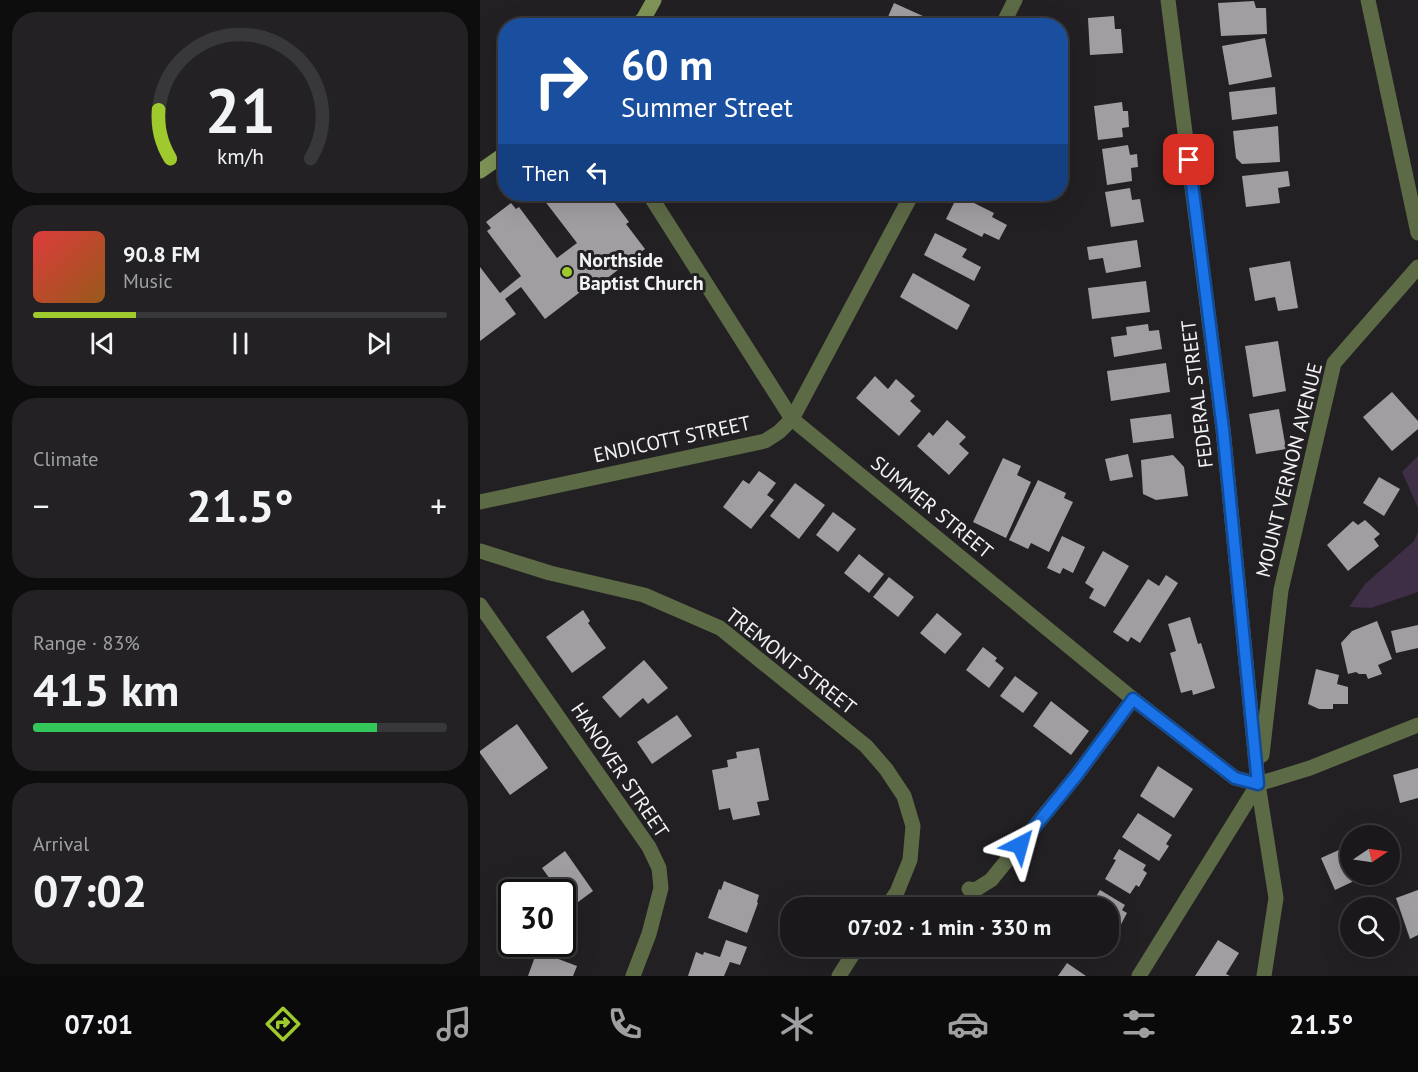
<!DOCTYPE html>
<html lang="en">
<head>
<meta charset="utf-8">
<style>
  :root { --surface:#1a181a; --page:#232123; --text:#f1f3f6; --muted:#9fa0a2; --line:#383739; --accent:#9fca2d }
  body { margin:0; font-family:"PT Sans",sans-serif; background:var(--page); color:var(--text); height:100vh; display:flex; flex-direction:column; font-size:22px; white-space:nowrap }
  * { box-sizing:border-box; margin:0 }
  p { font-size:20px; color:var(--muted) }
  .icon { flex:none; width:33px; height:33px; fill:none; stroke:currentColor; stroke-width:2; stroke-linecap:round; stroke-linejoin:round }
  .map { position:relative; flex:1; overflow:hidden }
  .sheet { display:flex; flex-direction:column; gap:12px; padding:12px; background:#0e0d0e; width:480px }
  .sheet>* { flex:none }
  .guide { position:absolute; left:18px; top:18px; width:570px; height:183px; border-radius:24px; box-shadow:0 6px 24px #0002,0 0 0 2px var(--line); background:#1a4fa0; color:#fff; overflow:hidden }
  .needle { width:39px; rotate:77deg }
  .tools { position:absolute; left:860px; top:825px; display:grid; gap:12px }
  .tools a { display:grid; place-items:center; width:60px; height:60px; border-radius:50%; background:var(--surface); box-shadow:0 6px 24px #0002,0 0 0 2px var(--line); font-size:30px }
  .speed { position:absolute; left:18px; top:879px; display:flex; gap:12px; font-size:30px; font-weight:700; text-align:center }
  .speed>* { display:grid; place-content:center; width:78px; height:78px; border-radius:50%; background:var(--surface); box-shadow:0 6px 24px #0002,0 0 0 2px var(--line); line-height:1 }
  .speed .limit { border:3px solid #111; border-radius:9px; background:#fff; color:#111 }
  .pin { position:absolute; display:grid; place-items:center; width:51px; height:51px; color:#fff; margin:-26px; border-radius:12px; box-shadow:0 3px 9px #0006 }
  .me { position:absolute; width:66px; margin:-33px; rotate:39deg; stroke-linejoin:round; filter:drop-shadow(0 0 4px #0008) }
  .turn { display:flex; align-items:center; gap:21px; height:126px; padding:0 24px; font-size:27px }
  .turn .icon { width:78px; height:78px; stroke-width:2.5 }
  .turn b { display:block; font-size:42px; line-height:51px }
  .then { display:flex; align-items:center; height:57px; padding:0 24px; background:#0003; gap:12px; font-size:22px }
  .big { font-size:45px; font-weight:600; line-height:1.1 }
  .sheet .widget { flex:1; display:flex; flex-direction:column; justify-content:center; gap:9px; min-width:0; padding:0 21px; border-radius:24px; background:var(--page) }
  .sheet .dial { align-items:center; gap:0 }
  .dial svg { height:156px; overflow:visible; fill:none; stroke:var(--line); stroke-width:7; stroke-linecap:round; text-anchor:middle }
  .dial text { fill:var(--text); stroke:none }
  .song { display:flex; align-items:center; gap:18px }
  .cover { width:72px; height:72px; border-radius:9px; background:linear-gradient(135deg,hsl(0 70% 55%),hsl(30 70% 35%)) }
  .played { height:6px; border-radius:3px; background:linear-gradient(90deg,var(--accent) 25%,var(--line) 25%) }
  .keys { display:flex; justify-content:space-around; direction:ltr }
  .heat { display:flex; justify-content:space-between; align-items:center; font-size:33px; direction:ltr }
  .charge { height:9px; border-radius:4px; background:linear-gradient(90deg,#34c759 83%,var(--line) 0) }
  .trip { position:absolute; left:300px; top:897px; width:339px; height:60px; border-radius:24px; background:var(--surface); box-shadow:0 6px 24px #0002,0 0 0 2px var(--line); font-weight:600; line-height:60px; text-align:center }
  .tab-bar { display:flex; height:96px; justify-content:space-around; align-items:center; background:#0a0a0a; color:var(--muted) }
  .tab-bar .icon { width:42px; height:42px }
  .tab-bar .selected { color:var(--accent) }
  .tab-bar b { font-size:27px; color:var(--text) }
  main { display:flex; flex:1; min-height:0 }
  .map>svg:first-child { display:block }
  .green { fill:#3e2e46 }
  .building { fill:#a19ea2 }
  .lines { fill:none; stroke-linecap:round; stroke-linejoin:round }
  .street { stroke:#5d6a46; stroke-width:15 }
  .secondary { stroke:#7f9358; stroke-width:15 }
  .route-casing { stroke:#114b97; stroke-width:15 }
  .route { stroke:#1a73e8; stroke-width:10 }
  .poi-dot { fill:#9fca2d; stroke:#222023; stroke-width:2 }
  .labels { text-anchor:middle; stroke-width:6; stroke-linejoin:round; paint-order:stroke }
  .poi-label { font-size:20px; font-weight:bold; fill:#f3f2f4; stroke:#222023; text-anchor:start }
  .street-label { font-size:20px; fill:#f3f2f4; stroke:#222023 }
</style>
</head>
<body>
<main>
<section class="sheet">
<div class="widget dial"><svg viewBox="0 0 100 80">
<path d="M14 69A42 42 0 1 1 86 69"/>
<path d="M14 69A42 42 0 0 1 8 44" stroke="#9fca2d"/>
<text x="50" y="56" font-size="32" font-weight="700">21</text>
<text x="50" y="72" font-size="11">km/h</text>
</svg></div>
<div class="widget">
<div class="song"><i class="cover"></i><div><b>90.8 FM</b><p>Music</p></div></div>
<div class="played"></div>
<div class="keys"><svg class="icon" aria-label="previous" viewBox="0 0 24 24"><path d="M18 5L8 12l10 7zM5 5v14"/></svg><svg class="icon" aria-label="pause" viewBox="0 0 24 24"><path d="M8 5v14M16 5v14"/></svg><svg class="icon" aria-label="next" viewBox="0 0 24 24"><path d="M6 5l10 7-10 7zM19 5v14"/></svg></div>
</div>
<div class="widget"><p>Climate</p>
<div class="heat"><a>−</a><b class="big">21.5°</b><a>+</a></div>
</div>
<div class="widget"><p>Range · 83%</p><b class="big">415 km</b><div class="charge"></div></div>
<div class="widget"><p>Arrival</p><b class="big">07:02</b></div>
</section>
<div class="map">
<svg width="938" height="976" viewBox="0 0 938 976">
  <rect width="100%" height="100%" fill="#222023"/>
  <!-- green -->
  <g class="green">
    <path d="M938 456V508L922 472Z"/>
    <path d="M938 532V592L891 608 869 607 885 584 934 541Z"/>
  </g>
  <!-- building -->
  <g class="building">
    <path d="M774 1 776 8H786L787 34 741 36 738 3Z"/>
    <path d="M414 3 465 26H404Z"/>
    <path d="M634 16 635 29H641L643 53 610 55 608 18Z"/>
    <path d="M785 38 792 77 749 85 742 46Z"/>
    <path d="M580 56 588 60 580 76Z"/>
    <path d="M795 87 797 114 752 120 749 92Z"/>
    <path d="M642 102 643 111H648L649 127 642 128 643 137 618 140 614 106Z"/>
    <path d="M798 126 800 162 762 164 756 158 753 131Z"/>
    <path d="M648 145 650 155 657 154 658 167 651 168 652 181 627 185 622 149Z"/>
    <path d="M808 171 810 186 798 188 800 203 766 207 762 176Z"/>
    <path d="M650 188 652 200 660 199 664 222 631 227 625 192Z"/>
    <path d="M65 194H128L149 222 146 224 165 249 121 283 117 279 65 319 41 287 25 299 36 314 0 341V267L20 293 41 276 7 231 11 228 6 222 31 203 36 209 39 207 77 258 97 243 64 200 67 197Z"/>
    <path d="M508 194H524L521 200Z"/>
    <path d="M478 195 514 213 512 217 527 225 519 240 504 233 502 237 466 219Z"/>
    <path d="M455 233 487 249 482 257 501 267 494 281 444 255Z"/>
    <path d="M657 240 661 267 626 273 623 258 609 260 607 247Z"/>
    <path d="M810 261 818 308 798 311 795 297 775 301 769 268Z"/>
    <path d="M433 273 490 305 477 330 420 297Z"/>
    <path d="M666 281 670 312 612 319 608 288Z"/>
    <path d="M668 324 669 331 679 330 682 349 634 357 631 337 647 335 646 327Z"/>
    <path d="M798 341 806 391 773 397 765 346Z"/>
    <path d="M686 363 690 392 631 401 627 371Z"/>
    <path d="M395 376 408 389 416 379 435 396 430 401 441 411 419 436 376 398Z"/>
    <path d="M912 392 938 421V429L912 451 883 417Z"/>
    <path d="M799 409 806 449 776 454 769 414Z"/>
    <path d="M691 414 694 438 653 443 650 419Z"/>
    <path d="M467 420 486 437 479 444 489 453 469 475 437 446 449 432 453 436Z"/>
    <path d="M648 454 653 477 630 481 625 459Z"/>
    <path d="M693 455 704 467 708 496 676 500 663 494 661 460Z"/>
    <path d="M523 458 541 466 537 475 551 482 526 538 493 522Z"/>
    <path d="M279 471 296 483 287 495 294 500 271 529 243 507 263 480 269 484Z"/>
    <path d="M899 477 920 489 904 516 883 503Z"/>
    <path d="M558 480 586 493 584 498 593 502 569 552 551 543 548 549 529 540Z"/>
    <path d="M315 483 345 505 319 539 290 516Z"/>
    <path d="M353 512 376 529 358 552 336 535Z"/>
    <path d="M885 520 900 534 894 539 899 546 868 571 847 545 873 521 878 525Z"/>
    <path d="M582 536 605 547 593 573 583 568 580 574 567 568Z"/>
    <path d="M623 551 649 566 625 607 609 598 614 589 605 583Z"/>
    <path d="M379 554 404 574 389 593 364 573Z"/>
    <path d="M686 575 698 583 660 643 651 637 648 642 633 632 668 579 679 586Z"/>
    <path d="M409 577 434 597 418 617 393 597Z"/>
    <path d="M103 610 110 621 108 623 126 648 92 673 66 637Z"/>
    <path d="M457 613 482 634 465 654 440 633Z"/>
    <path d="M710 617 718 644 721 643 735 688 713 695 712 690 701 693 690 653 696 651 688 624Z"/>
    <path d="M897 621 912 659 898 665 902 674 888 679 886 674H879L876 672 868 674 861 643 872 631Z"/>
    <path d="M938 625V648L916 653 911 631Z"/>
    <path d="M503 647 517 658 515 661 524 668 509 688 486 670Z"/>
    <path d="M164 660 188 688 168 704 163 698 140 718 122 697Z"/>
    <path d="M836 669 859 675 857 684 868 687V704H853V709H839L828 704Z"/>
    <path d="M535 676 558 693 543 713 520 696Z"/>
    <path d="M571 701 609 731 591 755 553 726Z"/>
    <path d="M197 715 212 736 172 764 157 742Z"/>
    <path d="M37 724 68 768 30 795 0 753V751Z"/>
    <path d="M279 748 289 800 277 802 280 815 253 820 250 808 239 810 232 770 248 767 247 760 257 758 256 752Z"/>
    <path d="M678 766 713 789 694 818 660 796Z"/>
    <path d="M938 768V798L920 803 913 775Z"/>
    <path d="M658 813 692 835 686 844 689 846 679 861 642 837Z"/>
    <path d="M870 845V874H889L855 890 841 858Z"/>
    <path d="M639 849 666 865 663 870 667 873 659 887 656 885 650 894 625 879 636 860 633 859Z"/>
    <path d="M85 851 113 891 90 908 86 903 82 906V892H70L69 891 75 886 62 868Z"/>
    <path d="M244 881 279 895 277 902 278 903 267 933 228 918 239 889 241 890Z"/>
    <path d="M620 890 645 905 642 910 647 913 638 930 632 926 628 932V908H609Z"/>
    <path d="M938 890V935L930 939 916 898Z"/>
    <path d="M246 940 267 947 260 965 250 962 244 976H208L216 952 223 955 224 952 240 957Z"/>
    <path d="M738 940 759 953 746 974 750 976H715Z"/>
    <path d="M57 951 97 966 93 976H48Z"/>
    <path d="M587 963 606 976H578Z"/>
  </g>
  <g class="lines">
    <!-- street -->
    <g class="street">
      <path d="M688 0 743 429 778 784 796 898 784 976"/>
      <path d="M888 0 938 233"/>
      <path d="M522 26 535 0"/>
      <path d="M169 194 312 419 653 699 755 778 778 784"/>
      <path d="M0 502 285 441 299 432 312 419 432 194"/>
      <path d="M0 551 70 573 164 595 240 628 386 746 406 769 424 796 433 826 430 860 417 892 406 908"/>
      <path d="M0 605 169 847 179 868 181 888 169 934 153 976"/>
      <path d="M782 755 801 590 854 363 938 267"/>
      <path d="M489 889 495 890 511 880 596 776 653 699"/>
      <path d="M359 976 378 946"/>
      <path d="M659 976 778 784 830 768 938 725"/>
    </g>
    <!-- secondary -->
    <g class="secondary">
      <path d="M157 26 164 18 174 0"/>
      <path d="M0 171 26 153"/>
    </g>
  </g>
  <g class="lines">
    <!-- route casing -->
    <g class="route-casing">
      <path id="route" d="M540 845 596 776 653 699 755 778 778 784 743 429 709 160"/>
    </g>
    <!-- route -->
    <use href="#route" class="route"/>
  </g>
  <!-- markers -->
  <circle class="poi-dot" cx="87" cy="272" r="6"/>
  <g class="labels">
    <!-- poi labels -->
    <g class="poi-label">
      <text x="99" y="267">Northside<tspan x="99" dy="23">Baptist Church</tspan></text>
    </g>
    <!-- street labels -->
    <g class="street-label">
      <text transform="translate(717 394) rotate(-97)" y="7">FEDERAL STREET</text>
      <text transform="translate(192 439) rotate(-12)" y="7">ENDICOTT STREET</text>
      <text transform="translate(809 470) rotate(-76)" y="7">MOUNT VERNON AVENUE</text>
      <text transform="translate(452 507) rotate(39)" y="7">SUMMER STREET</text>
      <text transform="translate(311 661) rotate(38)" y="7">TREMONT STREET</text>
      <text transform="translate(140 770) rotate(56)" y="7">HANOVER STREET</text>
    </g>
  </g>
</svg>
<div class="tools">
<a><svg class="needle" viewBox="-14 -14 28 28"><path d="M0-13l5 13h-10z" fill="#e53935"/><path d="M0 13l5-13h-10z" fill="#9fa0a2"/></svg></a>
<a><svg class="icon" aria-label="search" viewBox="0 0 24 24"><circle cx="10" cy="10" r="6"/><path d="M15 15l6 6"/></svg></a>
</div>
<div class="speed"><div class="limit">30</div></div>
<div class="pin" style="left:709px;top:160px;background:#d93025"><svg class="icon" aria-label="arrive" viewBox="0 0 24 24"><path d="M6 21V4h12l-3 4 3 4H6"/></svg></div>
<svg class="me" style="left:540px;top:845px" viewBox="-20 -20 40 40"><path d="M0-17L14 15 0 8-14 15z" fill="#1a73e8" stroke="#fff" stroke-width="4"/></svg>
<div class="trip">07:02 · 1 min · 330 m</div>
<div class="guide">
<div class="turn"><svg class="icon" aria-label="right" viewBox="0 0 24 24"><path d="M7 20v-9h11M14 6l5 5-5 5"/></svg><div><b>60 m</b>Summer Street</div></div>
<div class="then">Then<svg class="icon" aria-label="left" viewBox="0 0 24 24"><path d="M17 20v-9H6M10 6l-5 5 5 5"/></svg></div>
</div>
</div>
</main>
<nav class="tab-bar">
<b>07:01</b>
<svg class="icon selected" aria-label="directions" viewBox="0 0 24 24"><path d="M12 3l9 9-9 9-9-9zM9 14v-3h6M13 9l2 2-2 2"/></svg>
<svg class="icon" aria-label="music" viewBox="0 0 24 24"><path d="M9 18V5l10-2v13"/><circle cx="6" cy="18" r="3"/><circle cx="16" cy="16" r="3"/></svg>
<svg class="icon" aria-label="phone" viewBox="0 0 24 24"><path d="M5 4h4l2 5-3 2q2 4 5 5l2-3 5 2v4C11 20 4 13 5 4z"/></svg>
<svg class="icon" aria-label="climate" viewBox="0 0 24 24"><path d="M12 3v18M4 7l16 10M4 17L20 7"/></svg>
<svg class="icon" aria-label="car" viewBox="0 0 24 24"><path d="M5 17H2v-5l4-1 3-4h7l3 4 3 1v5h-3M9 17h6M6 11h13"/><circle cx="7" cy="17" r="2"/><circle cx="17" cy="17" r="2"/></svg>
<svg class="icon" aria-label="filters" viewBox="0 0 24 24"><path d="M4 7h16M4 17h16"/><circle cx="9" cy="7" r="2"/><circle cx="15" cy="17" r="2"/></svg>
<b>21.5°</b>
</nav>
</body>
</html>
